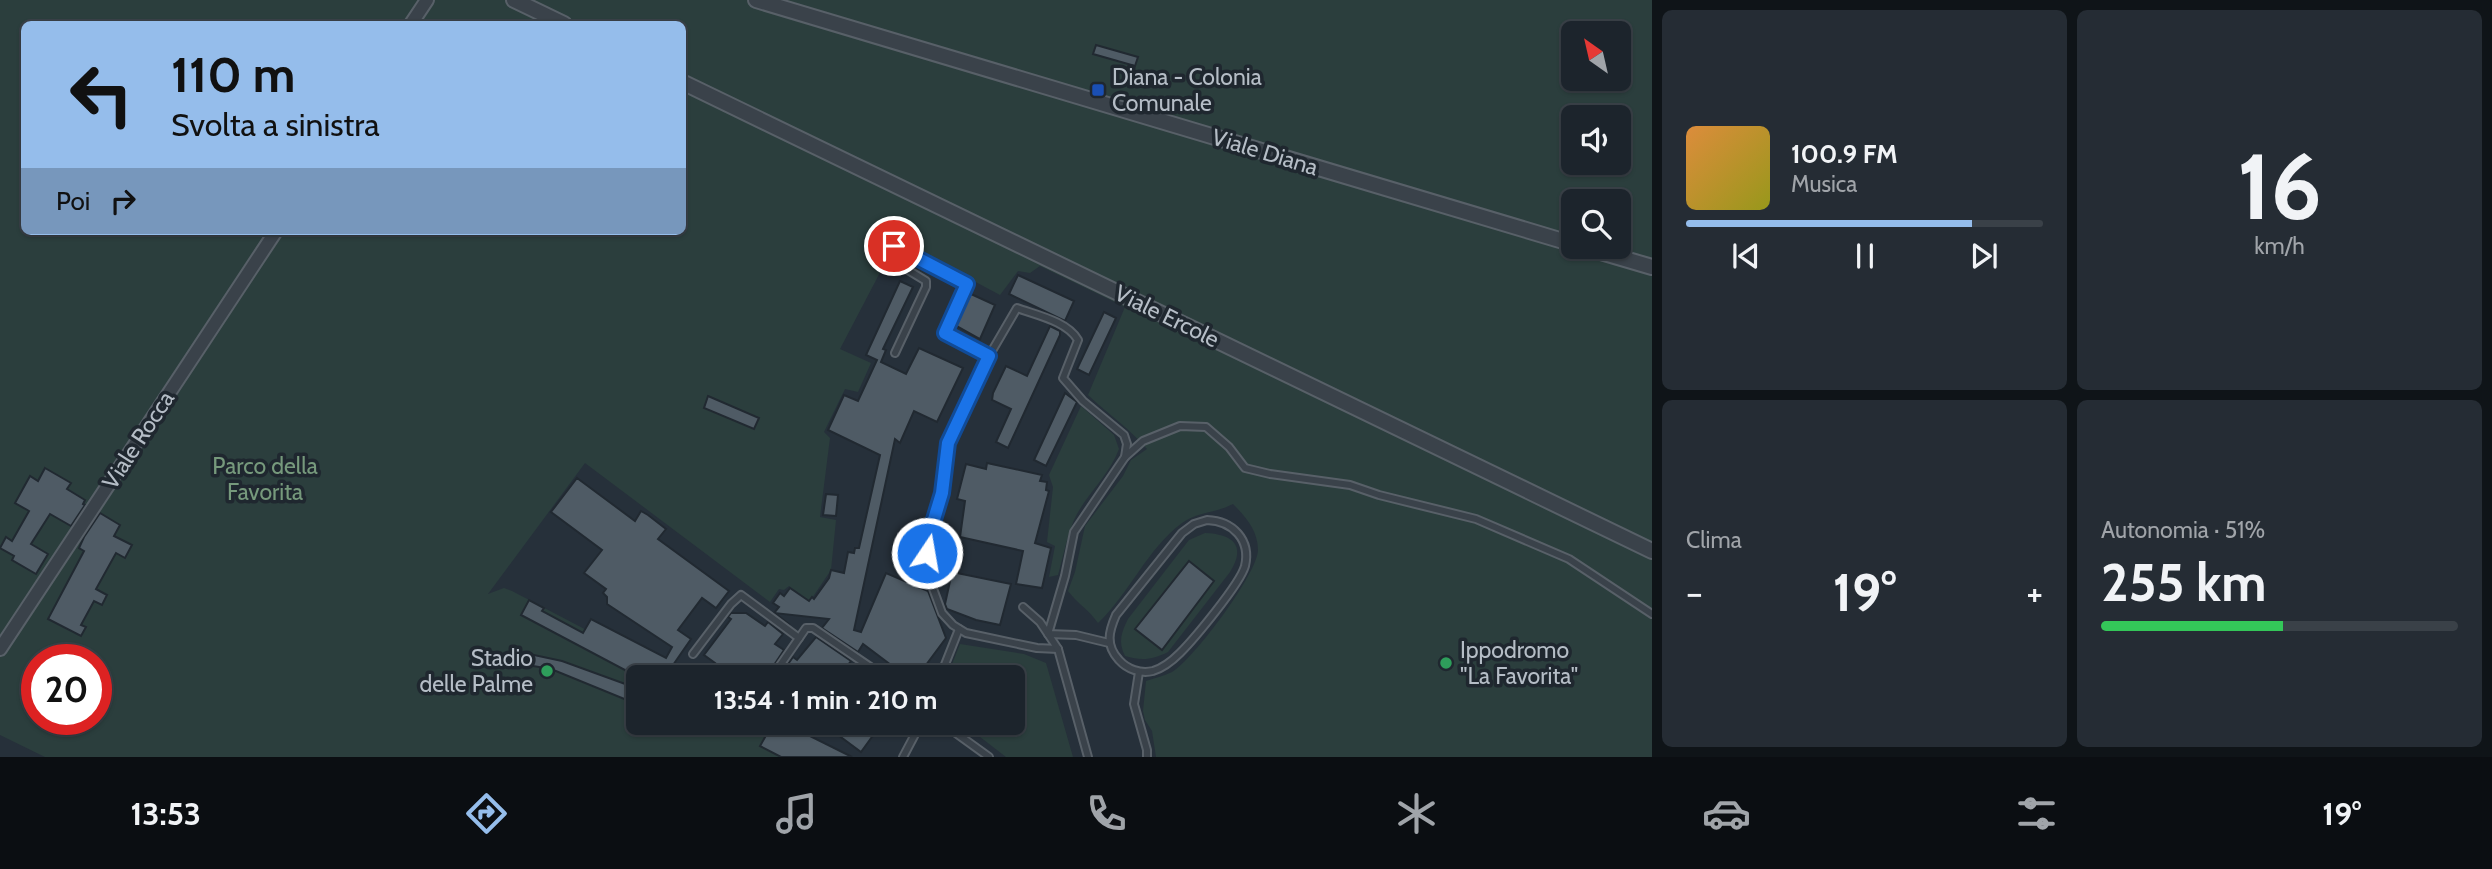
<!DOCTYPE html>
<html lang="it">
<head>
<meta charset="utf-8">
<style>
  :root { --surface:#1c242c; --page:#252c34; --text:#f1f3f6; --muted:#a0a4a9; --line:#3a4148; --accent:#95bdeb }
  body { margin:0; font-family:Cabin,sans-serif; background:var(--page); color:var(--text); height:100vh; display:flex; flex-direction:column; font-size:26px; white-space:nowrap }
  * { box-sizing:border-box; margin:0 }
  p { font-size:23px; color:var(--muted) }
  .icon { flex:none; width:38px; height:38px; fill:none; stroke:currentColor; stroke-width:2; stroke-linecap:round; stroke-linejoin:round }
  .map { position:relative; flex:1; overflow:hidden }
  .side { display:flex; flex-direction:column; gap:10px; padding:10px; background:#0f1418; width:840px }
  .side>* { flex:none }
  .guide { position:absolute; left:21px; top:21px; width:665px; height:214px; border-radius:10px; box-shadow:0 2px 5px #0004,0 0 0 2px var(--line); background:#95bdeb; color:#111; overflow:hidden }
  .needle { width:46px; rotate:326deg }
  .tools { position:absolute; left:1561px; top:21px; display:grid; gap:14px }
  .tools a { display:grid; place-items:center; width:70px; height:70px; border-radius:10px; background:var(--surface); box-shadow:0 2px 5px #0004,0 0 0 2px var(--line); font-size:35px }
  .speed { position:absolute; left:21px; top:644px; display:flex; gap:14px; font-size:35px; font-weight:700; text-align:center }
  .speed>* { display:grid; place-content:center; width:91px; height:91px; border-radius:50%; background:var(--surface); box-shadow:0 2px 5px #0004,0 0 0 2px var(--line); line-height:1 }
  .speed .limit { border:10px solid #d22; background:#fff; color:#111 }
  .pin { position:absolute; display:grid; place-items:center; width:60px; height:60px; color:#fff; margin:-30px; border:4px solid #fff; border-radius:50%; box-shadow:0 2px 7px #0007 }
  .me { position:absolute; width:77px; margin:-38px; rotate:12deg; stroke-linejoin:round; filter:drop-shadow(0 0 5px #0008) }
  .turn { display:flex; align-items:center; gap:24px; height:147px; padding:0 35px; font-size:32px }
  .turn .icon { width:91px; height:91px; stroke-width:2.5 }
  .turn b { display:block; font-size:49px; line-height:60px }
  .then { display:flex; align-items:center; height:66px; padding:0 35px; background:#0003; gap:14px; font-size:26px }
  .big { font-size:52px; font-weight:700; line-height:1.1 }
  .side .widget { flex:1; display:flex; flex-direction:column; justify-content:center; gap:10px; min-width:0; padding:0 24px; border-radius:10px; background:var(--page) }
  .side .dial { align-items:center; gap:0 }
  .dial b { font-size:91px; line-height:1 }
  .song { display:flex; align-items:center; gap:21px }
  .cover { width:84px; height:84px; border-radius:10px; background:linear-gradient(135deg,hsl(30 70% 55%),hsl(60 70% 35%)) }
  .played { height:7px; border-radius:4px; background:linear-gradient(90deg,var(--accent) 80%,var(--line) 80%) }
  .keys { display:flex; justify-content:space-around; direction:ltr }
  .heat { display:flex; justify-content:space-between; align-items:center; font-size:38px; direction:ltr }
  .charge { height:10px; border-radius:5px; background:linear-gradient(90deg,#34c759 51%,var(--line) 0) }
  .side .tiles { flex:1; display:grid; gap:10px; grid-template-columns:repeat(2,1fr) }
  .trip { position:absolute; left:626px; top:665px; width:399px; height:70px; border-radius:10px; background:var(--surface); box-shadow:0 2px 5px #0004,0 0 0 2px var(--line); font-weight:700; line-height:70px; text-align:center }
  .tab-bar { display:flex; height:112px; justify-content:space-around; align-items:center; background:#0b0e12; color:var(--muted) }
  .tab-bar .icon { width:49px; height:49px }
  .tab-bar .current { color:var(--accent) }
  .tab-bar b { font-size:32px; color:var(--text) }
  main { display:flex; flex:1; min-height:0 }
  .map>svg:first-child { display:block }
  .green { fill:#2b3e3d; fill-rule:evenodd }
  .building { fill:#4f5b65; stroke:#212931; stroke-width:2 }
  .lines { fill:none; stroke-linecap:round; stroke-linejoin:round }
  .service-casing { stroke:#586068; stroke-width:10 }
  .minor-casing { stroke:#586068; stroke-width:16 }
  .tertiary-casing { stroke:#586068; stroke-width:18 }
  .service { stroke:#3a424a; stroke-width:6 }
  .minor { stroke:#3a424a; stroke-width:12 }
  .tertiary { stroke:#3a424a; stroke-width:14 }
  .route-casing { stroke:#114b97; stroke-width:18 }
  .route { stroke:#1a73e8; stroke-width:12 }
  .transit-dot { fill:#1a4fb4; stroke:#1f272f; stroke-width:2.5 }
  .leisure-dot { fill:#2e9e5b; stroke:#1f272f; stroke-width:2.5 }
  .labels { text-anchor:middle; stroke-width:7; stroke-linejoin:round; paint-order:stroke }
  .poi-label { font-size:23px; fill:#b5bdc6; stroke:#1f272f; text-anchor:start }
  .street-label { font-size:23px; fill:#b5bdc6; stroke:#1f272f }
  .park-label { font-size:23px; fill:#76997c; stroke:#1f272f }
</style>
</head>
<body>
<main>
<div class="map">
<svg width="1652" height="757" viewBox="0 0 1652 757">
  <rect width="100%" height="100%" fill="#26303a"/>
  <!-- green -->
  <g class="green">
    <path d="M0 0H1652V757H1156L1152 731 1145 720 1143 711 1146 681C1154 678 1164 676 1172 672 1193 660 1258 573 1258 550 1258 531 1246 517 1233 504 1216 513 1197 512 1182 523 1147 549 1129 594 1098 623 1089 610 1078 604 1068 591L1075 572 1085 526 1123 476 1131 460 1147 449C1130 429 1107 413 1088 395L1125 307 1040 266 1030 273 1018 271 1000 295 897 240 840 349 871 363 858 392 845 389 824 432 830 438 820 517 836 520 831 570 810 601 789 586 784 590 779 589 770 602 585 463 488 594 504 588 512 591 676 677H639V723H762L828 757H45L0 735ZM24 24H682V231H24ZM1573 33H1619V79H1573ZM1573 117H1619V163H1573ZM1573 201H1619V247H1573ZM37 660H96V719H37Z"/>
    <path d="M1081 406 1114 435 1119 449C1109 476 1086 494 1074 520 1067 537 1063 557 1058 575L1049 577 1055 546 1047 542 1053 487 1049 475Z"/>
    <path d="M1205 533C1232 534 1247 545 1230 572L1168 652C1152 660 1142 661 1125 656 1118 642 1121 633 1128 619L1189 540Z"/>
    <path d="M960 644 1024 654 1046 663 1073 757H1006L962 723H1013V677H947Z"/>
  </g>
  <!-- building -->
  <g class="building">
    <path d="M1096 45 1138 57 1135 66 1093 54Z"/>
    <path d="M1018 275 1074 301 1065 321 1009 294Z"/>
    <path d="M900 281 913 287 883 349 886 350 881 362 906 374 919 348 963 368 937 422 914 411 900 443 895 439 854 630 861 632 886 573 928 591 946 638 917 677H907L863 644 858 652 822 628 829 619 775 613 790 625 774 613 779 607 773 603 780 593 784 596 790 588 809 601 812 597 814 599 829 578 831 570 844 573 848 552 854 553 855 548H859L880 455 828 430 844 395 858 401 877 360 866 355Z"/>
    <path d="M971 294 995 305 980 339 955 325Z"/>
    <path d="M1104 312 1116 318 1089 375 1077 369Z"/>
    <path d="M1050 326 1060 331V335L1008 448 996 442 1011 409 992 400 993 393 1006 366 1027 376Z"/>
    <path d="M1065 393 1077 402 1046 466 1034 460Z"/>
    <path d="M708 396 759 418 754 429 704 408Z"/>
    <path d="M987 463 1042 475 1040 481 1047 482 1046 490 1049 491 1035 543 1051 548 1042 588 1016 584 1023 551 960 537 965 501 957 499 966 464 986 469Z"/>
    <path d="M45 468 71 483 67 489 85 500 83 504 85 505 71 526 50 514 31 544 48 554 36 574 12 560 14 556 0 548 6 537 12 541 29 511 15 503 30 476 38 481Z"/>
    <path d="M577 478 635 521 641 511 648 515 666 529 658 539 729 591 716 608 702 598 678 630 691 639 673 665 697 677H638L521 615 529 600 544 608 542 611 583 633 591 619 666 658 672 647 607 604V597L603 593 606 589 584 573 602 550 551 512Z"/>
    <path d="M826 494 838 495 836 516 823 515Z"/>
    <path d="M100 513 120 525 114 536 132 545 125 558 116 553 96 589 107 595 102 605 94 601 81 625 86 627 81 636 48 619 84 551 79 548 84 537Z"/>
    <path d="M1189 561 1214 581 1162 650 1135 629Z"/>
    <path d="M952 572 1011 584 1000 625 976 620 947 609 945 604Z"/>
    <path d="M731 613H746L765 626 768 622 783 634 775 644 784 650 766 677H705L715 663 704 655 731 619 728 617Z"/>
    <path d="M816 637 851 661 847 666 851 669 845 677H779L793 657 797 660Z"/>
    <path d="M518 655H534L562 661 639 689V705L551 669 527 665 488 667V659Z"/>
    <path d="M773 723H784L852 757H781L760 746Z"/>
    <path d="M822 723H882L861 752Z"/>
  </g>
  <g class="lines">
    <!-- service casing -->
    <g class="service-casing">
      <g id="service">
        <path d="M894 246 967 284 945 333 989 356 948 443 942 493 932 526 927 553 928 575 942 613 953 625 966 633 1037 648 1058 649"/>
        <path d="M888 258 926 281V287L895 353"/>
        <path d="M989 356 1017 308C1036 315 1067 321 1078 340L1063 378 1083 401 1124 435 1127 444 1125 457 1074 532 1065 576 1048 634 1076 635 1109 643"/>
        <path d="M1125 457 1143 441 1180 426 1206 427 1229 447 1245 468 1270 474 1350 485 1379 495 1476 519 1569 559 1652 614"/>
        <path d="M1207 520C1233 521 1251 540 1245 566 1240 584 1194 639 1180 653 1173 660 1163 668 1153 671 1140 674 1127 669 1119 660 1105 645 1109 631 1116 615L1182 533 1194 524Z"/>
        <path d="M1023 607 1040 622 1058 649 1088 757"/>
        <path d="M693 654 731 604 741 595 799 638"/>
        <path d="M1139 672 1134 704 1147 750V757"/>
        <path d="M772 677 806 628H813L885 677"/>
        <path d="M940 677 959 629"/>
        <path d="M942 723 989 757"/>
        <path d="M903 757 921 723"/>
      </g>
    </g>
    <!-- minor casing -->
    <g class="minor-casing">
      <g id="minor">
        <path d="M411 24 427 0"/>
        <path d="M0 649 276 231"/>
      </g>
    </g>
    <!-- tertiary casing -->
    <g class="tertiary-casing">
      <g id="tertiary">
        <path d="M514 0 564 24"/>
        <path d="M756 0 1573 244"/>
        <path d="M682 82 1652 551"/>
        <path d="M1584 247 1652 267"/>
      </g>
    </g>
    <!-- service -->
    <use href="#service" class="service"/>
    <!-- minor -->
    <use href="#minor" class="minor"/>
    <!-- tertiary -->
    <use href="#tertiary" class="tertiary"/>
  </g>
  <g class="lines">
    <!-- route casing -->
    <g class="route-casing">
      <path id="route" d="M894 246 967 284 945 333 989 356 948 443 942 493 932 526 927 553"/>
    </g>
    <!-- route -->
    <use href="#route" class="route"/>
  </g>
  <!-- markers -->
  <rect class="transit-dot" x="1091" y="83" width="14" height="14" rx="3.5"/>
  <g class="leisure-dot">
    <circle cx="1446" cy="663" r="7"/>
    <circle cx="547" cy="671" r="7"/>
  </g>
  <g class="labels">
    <!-- poi labels -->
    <g class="poi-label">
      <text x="1112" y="85">Diana - Colonia<tspan x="1112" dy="26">Comunale</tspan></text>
      <text x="1460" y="658">Ippodromo<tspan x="1460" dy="26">"La Favorita"</tspan></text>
      <text x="533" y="666" text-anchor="end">Stadio<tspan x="533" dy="26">delle Palme</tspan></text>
    </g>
    <!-- street labels -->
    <g class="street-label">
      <text transform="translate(1265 152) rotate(17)" y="8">Viale Diana</text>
      <text transform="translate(1167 316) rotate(26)" y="8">Viale Ercole</text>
      <text transform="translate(138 440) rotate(-57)" y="8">Viale Rocca</text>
    </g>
    <!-- park labels -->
    <g class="park-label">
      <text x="265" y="474">Parco della<tspan x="265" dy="26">Favorita</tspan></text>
    </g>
  </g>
</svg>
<div class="tools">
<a><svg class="needle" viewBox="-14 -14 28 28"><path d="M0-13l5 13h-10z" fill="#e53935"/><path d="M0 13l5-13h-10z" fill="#a0a4a9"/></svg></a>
<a><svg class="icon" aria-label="sound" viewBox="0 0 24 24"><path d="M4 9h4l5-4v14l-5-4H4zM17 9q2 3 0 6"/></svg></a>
<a><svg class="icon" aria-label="search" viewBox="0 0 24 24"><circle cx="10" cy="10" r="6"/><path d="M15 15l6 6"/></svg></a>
</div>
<div class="speed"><div class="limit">20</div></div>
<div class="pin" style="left:894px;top:246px;background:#d93025"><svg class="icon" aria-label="arrive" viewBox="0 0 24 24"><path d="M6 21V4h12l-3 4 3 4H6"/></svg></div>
<svg class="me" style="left:927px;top:553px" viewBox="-20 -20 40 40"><circle r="17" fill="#1a73e8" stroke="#fff" stroke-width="3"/><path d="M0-11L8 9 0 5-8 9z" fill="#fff"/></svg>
<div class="trip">13:54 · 1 min · 210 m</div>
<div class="guide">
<div class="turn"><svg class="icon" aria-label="left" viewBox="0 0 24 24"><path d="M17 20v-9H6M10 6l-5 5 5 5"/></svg><div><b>110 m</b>Svolta a sinistra</div></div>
<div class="then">Poi<svg class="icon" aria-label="right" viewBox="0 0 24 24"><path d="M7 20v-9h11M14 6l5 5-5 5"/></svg></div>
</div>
</div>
<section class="side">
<div class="tiles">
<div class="widget">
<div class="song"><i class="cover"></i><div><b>100.9 FM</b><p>Musica</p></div></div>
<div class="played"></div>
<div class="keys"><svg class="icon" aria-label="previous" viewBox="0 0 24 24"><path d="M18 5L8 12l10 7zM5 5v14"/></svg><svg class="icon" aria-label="pause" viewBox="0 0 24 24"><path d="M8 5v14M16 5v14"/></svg><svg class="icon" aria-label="next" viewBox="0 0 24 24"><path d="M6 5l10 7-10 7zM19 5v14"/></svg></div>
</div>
<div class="widget dial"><b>16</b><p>km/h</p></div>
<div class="widget"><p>Clima</p>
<div class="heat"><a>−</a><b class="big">19°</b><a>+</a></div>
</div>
<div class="widget"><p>Autonomia · 51%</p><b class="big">255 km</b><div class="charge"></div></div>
</div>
</section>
</main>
<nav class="tab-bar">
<b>13:53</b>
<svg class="icon current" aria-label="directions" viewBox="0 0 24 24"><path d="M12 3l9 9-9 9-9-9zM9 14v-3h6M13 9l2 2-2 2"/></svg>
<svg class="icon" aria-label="music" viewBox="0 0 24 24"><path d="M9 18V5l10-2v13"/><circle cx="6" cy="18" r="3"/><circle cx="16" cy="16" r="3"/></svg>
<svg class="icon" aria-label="phone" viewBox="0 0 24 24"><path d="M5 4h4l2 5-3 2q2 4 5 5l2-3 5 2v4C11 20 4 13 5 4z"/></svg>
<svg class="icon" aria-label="climate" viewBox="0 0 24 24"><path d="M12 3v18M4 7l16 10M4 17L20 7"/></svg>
<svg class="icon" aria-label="car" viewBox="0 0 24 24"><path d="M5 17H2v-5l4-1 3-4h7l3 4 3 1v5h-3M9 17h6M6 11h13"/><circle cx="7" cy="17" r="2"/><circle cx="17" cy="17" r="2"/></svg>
<svg class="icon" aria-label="filters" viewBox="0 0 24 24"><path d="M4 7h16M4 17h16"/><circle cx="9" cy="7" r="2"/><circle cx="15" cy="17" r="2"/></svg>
<b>19°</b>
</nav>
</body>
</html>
